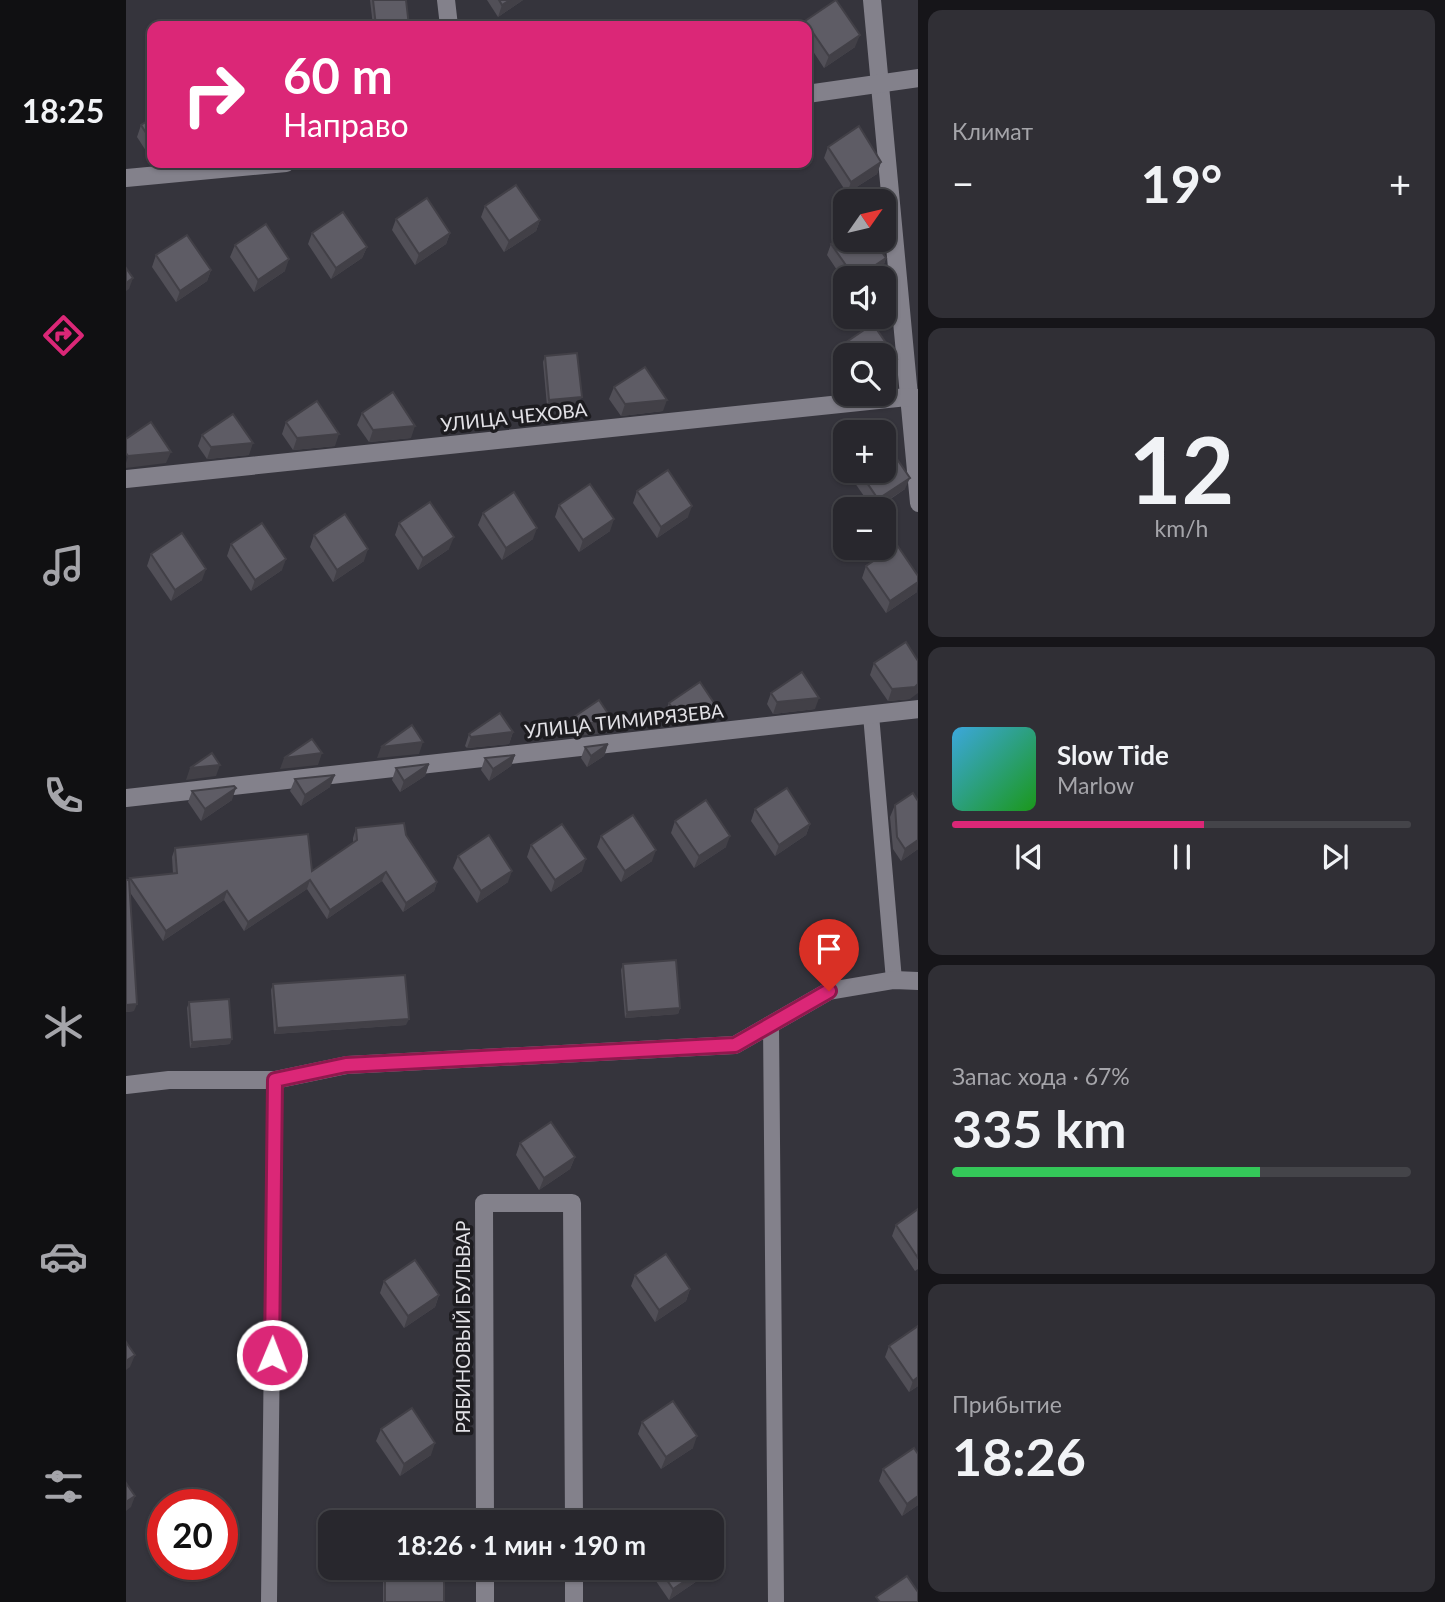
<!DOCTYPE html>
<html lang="ru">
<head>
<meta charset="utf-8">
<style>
  :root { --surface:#28272d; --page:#302f35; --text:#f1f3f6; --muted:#a5a5aa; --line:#444449; --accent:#db2777 }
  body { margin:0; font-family:Lato,sans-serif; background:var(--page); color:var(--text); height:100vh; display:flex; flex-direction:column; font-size:26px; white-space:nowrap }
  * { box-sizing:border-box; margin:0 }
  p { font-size:23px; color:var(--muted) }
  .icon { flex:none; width:38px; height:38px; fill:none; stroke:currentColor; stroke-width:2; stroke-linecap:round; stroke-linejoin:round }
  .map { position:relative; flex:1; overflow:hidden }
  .drawer { display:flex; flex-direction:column; gap:10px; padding:10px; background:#161519; width:527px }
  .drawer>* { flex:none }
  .guide { position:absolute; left:21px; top:21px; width:665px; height:147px; border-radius:14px; box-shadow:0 2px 5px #0004,0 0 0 2px var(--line); background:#db2777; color:#fff; overflow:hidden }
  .needle { width:46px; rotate:56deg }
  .buttons { position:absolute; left:707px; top:189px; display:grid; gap:14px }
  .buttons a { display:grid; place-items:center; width:63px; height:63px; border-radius:14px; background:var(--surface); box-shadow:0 2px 5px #0004,0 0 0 2px var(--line); font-size:35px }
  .speed { position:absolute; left:21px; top:1489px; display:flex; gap:14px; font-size:35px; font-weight:700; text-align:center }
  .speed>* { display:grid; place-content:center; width:91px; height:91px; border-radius:50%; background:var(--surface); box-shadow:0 2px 5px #0004,0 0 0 2px var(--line); line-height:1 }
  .speed .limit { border:10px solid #d22; background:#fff; color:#111 }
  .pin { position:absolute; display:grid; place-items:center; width:60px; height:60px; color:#fff; margin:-72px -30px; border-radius:50% 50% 50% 0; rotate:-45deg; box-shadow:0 0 7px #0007 }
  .pin .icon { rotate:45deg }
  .me { position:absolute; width:77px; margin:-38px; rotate:1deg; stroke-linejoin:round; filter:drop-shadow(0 0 5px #0008) }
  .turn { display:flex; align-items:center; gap:24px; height:147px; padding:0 21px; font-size:32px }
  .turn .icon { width:91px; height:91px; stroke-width:2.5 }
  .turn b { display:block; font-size:49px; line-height:60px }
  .big { font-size:52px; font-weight:700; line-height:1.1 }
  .drawer .tile { flex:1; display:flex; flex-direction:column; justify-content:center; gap:10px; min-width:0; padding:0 24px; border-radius:14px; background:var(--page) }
  .drawer .dial { align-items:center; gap:0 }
  .dial b { font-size:91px; line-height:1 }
  .song { display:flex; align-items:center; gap:21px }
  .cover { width:84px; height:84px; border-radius:10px; background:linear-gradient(135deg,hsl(200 70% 55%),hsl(120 70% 35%)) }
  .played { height:7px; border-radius:4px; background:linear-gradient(90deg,var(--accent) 55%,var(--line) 55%) }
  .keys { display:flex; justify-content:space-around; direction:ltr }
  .heat { display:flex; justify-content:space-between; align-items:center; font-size:38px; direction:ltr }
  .charge { height:10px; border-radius:5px; background:linear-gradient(90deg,#34c759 67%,var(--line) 0) }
  .trip { position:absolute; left:192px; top:1510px; width:406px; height:70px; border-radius:14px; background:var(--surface); box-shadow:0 2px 5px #0004,0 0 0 2px var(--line); font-weight:700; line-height:70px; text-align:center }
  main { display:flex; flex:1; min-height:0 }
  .tabs { display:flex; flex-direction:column; width:126px; justify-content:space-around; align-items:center; background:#101012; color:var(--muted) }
  .tabs .icon { width:49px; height:49px }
  .tabs .selected { color:var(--accent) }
  .tabs b { font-size:32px; color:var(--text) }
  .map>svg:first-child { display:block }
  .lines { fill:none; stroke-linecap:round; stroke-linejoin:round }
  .service { stroke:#83818b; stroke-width:16 }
  .minor { stroke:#83818b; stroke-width:18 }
  .wall { fill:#514f57 }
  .shaded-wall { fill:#424047 }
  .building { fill:#5e5c65; stroke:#424047; stroke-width:2 }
  .route-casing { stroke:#8e194d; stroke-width:18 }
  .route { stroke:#db2777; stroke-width:12 }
  .labels { text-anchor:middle; stroke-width:7; stroke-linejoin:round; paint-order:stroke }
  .street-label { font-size:19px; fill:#e2e1e6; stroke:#1d1c20 }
</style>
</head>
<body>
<main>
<nav class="tabs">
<b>18:25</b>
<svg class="icon selected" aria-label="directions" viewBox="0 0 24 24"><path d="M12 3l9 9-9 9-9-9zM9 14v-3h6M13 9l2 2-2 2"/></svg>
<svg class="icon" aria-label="music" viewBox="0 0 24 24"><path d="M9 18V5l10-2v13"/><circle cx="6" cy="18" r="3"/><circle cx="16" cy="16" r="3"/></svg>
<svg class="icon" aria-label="phone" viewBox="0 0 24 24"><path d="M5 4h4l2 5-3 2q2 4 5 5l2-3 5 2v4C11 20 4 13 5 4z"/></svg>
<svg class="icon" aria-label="climate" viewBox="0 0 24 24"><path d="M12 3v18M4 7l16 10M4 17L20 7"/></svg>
<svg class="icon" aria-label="car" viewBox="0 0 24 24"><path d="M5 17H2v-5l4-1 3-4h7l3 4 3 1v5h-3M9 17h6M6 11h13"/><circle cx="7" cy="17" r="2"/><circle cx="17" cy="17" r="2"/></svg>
<svg class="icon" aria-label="filters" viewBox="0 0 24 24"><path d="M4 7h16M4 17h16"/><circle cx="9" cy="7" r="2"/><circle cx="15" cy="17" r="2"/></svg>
</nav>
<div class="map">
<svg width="793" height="1602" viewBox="0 0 793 1602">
  <rect width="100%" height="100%" fill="#35343c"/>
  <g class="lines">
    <!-- service -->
    <g class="service">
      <path d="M745 715 768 980"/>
      <path d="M645 1024 650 1602"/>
      <path d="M143 1602 149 1080"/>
    </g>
    <!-- minor -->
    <g class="minor">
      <path d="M320 0 323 26"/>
      <path d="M746 0 793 503"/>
      <path d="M681 94 793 78"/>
      <path d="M0 178 160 163"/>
      <path d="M0 479 781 397 793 398"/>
      <path d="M0 798 793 709"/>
      <path d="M0 1085 43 1080H149L221 1065 609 1045 703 991 768 980 793 981"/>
      <path d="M359 1522 358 1203H446L448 1522"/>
      <path d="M359 1568V1602"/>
      <path d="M448 1568V1602"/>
    </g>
  </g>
  <!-- wall -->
  <g class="wall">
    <path d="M244 0H280L283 26H247Z"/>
    <path d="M361 0H397L372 17Z"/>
    <path d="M679 21 729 47 698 68 681 42V26H677Z"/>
    <path d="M26 118V160L11 137 15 125Z"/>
    <path d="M702 147 755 162 751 174 721 193 698 158Z"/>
    <path d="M359 206 414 220 410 231 378 252 355 217Z"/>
    <path d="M270 219 324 233 320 244 289 265 266 230Z"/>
    <path d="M186 233 241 247 236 258 205 279 182 244Z"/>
    <path d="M705 244 760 258 756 270 743 278H719V282L701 255Z"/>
    <path d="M109 245 159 271 128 292 104 257Z"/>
    <path d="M30 255 85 270 81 281 50 302 26 267Z"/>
    <path d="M747 324 771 359 767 371 758 376V355H719V367L712 356 716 345Z"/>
    <path d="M419 356 453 403 421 406 417 362Z"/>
    <path d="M488 387 537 411 495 416 483 399Z"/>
    <path d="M236 413 285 438 243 442 231 425Z"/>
    <path d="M160 422 209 446 167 450 156 434Z"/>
    <path d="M76 435 123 455 81 459 72 446Z"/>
    <path d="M726 471H758L779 489 750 509H747L724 476Z"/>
    <path d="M511 491 562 517 531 538 507 503Z"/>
    <path d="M433 505 484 531 453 552 429 517Z"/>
    <path d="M357 513 407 539 376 560 352 525Z"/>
    <path d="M273 523 323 549 292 570 269 535Z"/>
    <path d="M188 535 238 561 207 582 184 547Z"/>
    <path d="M105 544 156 570 125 591 101 556Z"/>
    <path d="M25 554 76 580 45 601 21 566Z"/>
    <path d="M740 566 791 592 760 613 736 578Z"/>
    <path d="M748 663 784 699 762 701 744 675Z"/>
    <path d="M645 693 689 709 647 714 641 704Z"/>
    <path d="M543 703 588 721 546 725 538 714Z"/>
    <path d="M442 721 483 732 441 737 438 732Z"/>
    <path d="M387 732 383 744 341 748 339 746 343 734Z"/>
    <path d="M482 744 478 756 461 767 455 758 459 747Z"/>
    <path d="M389 755 385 766 363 781 355 770 359 758Z"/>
    <path d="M303 764 299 776 274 792 266 780 270 768Z"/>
    <path d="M169 779 204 787 175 806 164 791Z"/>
    <path d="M66 791 106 800 75 821 62 802Z"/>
    <path d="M769 805 792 849 775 861 767 849 764 817Z"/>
    <path d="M629 809 684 824 680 835 649 856 625 821Z"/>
    <path d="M549 821 600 847 568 868 545 833Z"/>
    <path d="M230 828 280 835 311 882 308 891 277 912 256 881 201 919 181 889 118 931 98 900 37 941 3 891 8 1011 0 1012V880L3 881 4 878 47 874 46 857 49 848 186 871 227 843V838Z"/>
    <path d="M475 836 526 861 495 882 471 847Z"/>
    <path d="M405 845 456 871 425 892 401 857Z"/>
    <path d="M332 856 382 882 351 903 327 868Z"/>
    <path d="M497 964 554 1008 552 1014 499 1018 495 970Z"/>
    <path d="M147 984 280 1025 148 1034 145 990Z"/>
    <path d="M63 1002 104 1044 64 1048 61 1008Z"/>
    <path d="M394 1143 449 1157 444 1169 413 1190 390 1155Z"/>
    <path d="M792 1209V1269L789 1271 766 1236 770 1225Z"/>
    <path d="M509 1275 564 1289 560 1301 529 1322 505 1286Z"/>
    <path d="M258 1281 313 1295 309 1307 278 1328 254 1293Z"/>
    <path d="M763 1346 792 1386 783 1392 759 1357Z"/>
    <path d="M516 1422 567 1448 535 1469 512 1434Z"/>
    <path d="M255 1429 305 1455 274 1476 250 1441Z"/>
    <path d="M757 1469 792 1505 776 1516 753 1481Z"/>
    <path d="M521 1568H578L574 1579 543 1600Z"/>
    <path d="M259 1571 318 1602H257V1577Z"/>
  </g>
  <!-- shaded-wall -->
  <g class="shaded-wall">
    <path d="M384 0H397L372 17 376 5Z"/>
    <path d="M734 35 729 47 698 68 703 56Z"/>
    <path d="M755 162 751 174 721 193 725 182Z"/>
    <path d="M414 220 410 231 378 252 383 241Z"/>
    <path d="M324 233 320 244 289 265 293 254Z"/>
    <path d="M241 247 236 258 205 279 210 268Z"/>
    <path d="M760 258 756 270 743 278H730Z"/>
    <path d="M163 259 159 271 128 292 132 280Z"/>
    <path d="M85 270 81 281 50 302 54 291Z"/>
    <path d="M7 278 3 289 0 291V283Z"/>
    <path d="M771 359 767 371 758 376V367Z"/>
    <path d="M456 397 453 403 421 406 423 400Z"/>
    <path d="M541 400 537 411 495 416 499 404Z"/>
    <path d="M289 426 285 438 243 442 247 430Z"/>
    <path d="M213 434 209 446 167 450 171 438Z"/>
    <path d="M127 443 123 455 81 459 85 447Z"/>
    <path d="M45 452 40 463 0 468V463L2 456Z"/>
    <path d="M784 478 779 489 748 509 752 499Z"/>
    <path d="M566 506 562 517 531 538 535 527Z"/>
    <path d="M488 519 484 531 453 552 457 540Z"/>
    <path d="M411 528 407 539 376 560 380 548Z"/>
    <path d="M328 537 323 549 292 570 297 558Z"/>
    <path d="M242 549 238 561 207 582 211 570Z"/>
    <path d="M160 559 156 570 125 591 129 580Z"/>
    <path d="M80 569 76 580 45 601 49 590Z"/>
    <path d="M792 582 791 592 760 613 764 601Z"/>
    <path d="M792 684V693L784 699 762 701 766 689Z"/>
    <path d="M693 698 689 709 647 714 651 702Z"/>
    <path d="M592 709 588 721 546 725 550 714Z"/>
    <path d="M487 721 483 732 441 737 445 725Z"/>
    <path d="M387 732 383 744 341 748 345 737Z"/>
    <path d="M297 742 293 754 251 758 255 747Z"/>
    <path d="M482 744 478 756 461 767 465 756Z"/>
    <path d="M196 753 192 765 154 769 158 758Z"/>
    <path d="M389 755 385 766 363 781 367 769Z"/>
    <path d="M303 764 299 776 274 792 278 781Z"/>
    <path d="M94 765 90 776 60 780 64 768Z"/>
    <path d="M209 775 204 787 175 806 179 795Z"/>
    <path d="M110 788 106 800 75 821 79 809Z"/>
    <path d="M684 824 680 835 649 856 653 845Z"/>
    <path d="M604 836 600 847 568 868 573 856Z"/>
    <path d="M792 840V849L775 861 779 849Z"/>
    <path d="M530 850 526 861 495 882 499 871Z"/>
    <path d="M460 859 456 871 425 892 429 880Z"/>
    <path d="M386 871 382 882 351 903 355 891Z"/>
    <path d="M260 872 256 881 201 919 204 910Z"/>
    <path d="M184 880 181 889 118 931 122 922Z"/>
    <path d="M311 882 308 891 277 912 280 903Z"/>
    <path d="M101 891 98 900 37 941 40 931Z"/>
    <path d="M11 1004 8 1011 0 1012V1005Z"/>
    <path d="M554 1008 552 1014 499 1018 501 1012Z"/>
    <path d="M283 1019 280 1025 148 1034 151 1028Z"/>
    <path d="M106 1039 104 1044 64 1048 66 1042Z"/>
    <path d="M449 1157 444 1169 413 1190 418 1178Z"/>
    <path d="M564 1289 560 1301 529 1322 533 1310Z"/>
    <path d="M313 1295 309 1307 278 1328 282 1316Z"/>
    <path d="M9 1355 4 1367 0 1370V1361Z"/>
    <path d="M792 1377V1386L783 1392 787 1381Z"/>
    <path d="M571 1436 567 1448 535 1469 540 1457Z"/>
    <path d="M309 1443 305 1455 274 1476 278 1464Z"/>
    <path d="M9 1496 5 1507 0 1511V1502Z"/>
    <path d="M792 1496V1505L776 1516 781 1504Z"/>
    <path d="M578 1568 574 1579 543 1600 547 1589Z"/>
  </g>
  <!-- building -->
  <g class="building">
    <path d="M247 0H280L283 26H250Z"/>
    <path d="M373 0H384L376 5Z"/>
    <path d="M710 0 734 35 703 56 679 21Z"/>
    <path d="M26 118V142L15 125Z"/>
    <path d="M733 126 755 162 725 182 702 147Z"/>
    <path d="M390 185 414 220 383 241 359 206Z"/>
    <path d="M301 198 324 233 293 254 270 219Z"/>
    <path d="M217 212 241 247 210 268 186 233Z"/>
    <path d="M140 224 163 259 132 280 109 245Z"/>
    <path d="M719 234V240H748L760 258 730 278H729L705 244Z"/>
    <path d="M61 235 85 270 54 291 30 255Z"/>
    <path d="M0 268 7 278 0 283Z"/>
    <path d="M747 324 771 359 758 367V355H723L716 345Z"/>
    <path d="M451 353 456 397 423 400 419 356Z"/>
    <path d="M519 367 541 400 499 404 488 387Z"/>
    <path d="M267 392 289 426 247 430 236 413Z"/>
    <path d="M191 401 213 434 171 438 160 422Z"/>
    <path d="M107 414 127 443 85 447 76 435Z"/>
    <path d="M25 422 45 452 2 456 0 453V439Z"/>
    <path d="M760 443 784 478 752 499 733 471H758V444Z"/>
    <path d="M542 470 566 506 535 527 511 491Z"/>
    <path d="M464 484 488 519 457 540 433 505Z"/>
    <path d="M388 492 411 528 380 548 357 513Z"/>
    <path d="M304 502 328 537 297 558 273 523Z"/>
    <path d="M219 514 242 549 211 570 188 535Z"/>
    <path d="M136 523 160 559 129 580 105 544Z"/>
    <path d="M56 533 80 569 49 590 25 554Z"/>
    <path d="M771 545 792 576V582L764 601 740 566Z"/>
    <path d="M780 642 792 661V684L789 687 766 689 748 663Z"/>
    <path d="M676 672 693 698 651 702 645 693Z"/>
    <path d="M574 682 592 709 550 714 543 703Z"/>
    <path d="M473 700 487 721 445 725 442 721Z"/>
    <path d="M374 713 387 732 345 737 343 734Z"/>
    <path d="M286 725 297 742 255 747Z"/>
    <path d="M186 739 196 753 158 758Z"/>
    <path d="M482 744 465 756 459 747Z"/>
    <path d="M86 753 94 765 64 768Z"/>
    <path d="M389 755 367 769 359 758Z"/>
    <path d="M303 764 278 781 270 768Z"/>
    <path d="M209 775 179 795 169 779Z"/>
    <path d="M108 786 110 788 79 809 66 791Z"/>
    <path d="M661 788 684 824 653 845 629 809Z"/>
    <path d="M787 793 792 801V840L779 849 771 837 769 805Z"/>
    <path d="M580 800 604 836 573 856 549 821Z"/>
    <path d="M507 815 530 850 499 871 475 836Z"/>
    <path d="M278 823 280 835 311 882 280 903 260 872 204 910 184 880 122 922 101 891 40 931 4 878 51 873 49 848 182 834 186 871 231 840 230 828Z"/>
    <path d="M436 824 460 859 429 880 405 845Z"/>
    <path d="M363 835 386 871 355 891 332 856Z"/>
    <path d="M0 880H3L11 1004 0 1005Z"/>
    <path d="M550 960 554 1008 501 1012 497 964Z"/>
    <path d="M279 975 283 1019 151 1028 147 984Z"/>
    <path d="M103 999 106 1039 66 1042 63 1002Z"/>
    <path d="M425 1122 449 1157 418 1178 394 1143Z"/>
    <path d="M792 1209V1258L770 1225Z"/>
    <path d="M540 1254 564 1289 533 1310 509 1275Z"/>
    <path d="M289 1260 313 1295 282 1316 258 1281Z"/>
    <path d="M792 1326V1377L787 1381 763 1346Z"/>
    <path d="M0 1342 9 1355 0 1361Z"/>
    <path d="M547 1401 571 1436 540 1457 516 1422Z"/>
    <path d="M286 1408 309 1443 278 1464 255 1429Z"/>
    <path d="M788 1448 792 1454V1496L781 1504 757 1469Z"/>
    <path d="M0 1483 9 1496 0 1502Z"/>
    <path d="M533 1568H578L547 1589Z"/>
    <path d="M259 1571 318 1572V1602H259Z"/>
    <path d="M781 1576 792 1592V1602H754L750 1597Z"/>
  </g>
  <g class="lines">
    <!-- route casing -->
    <g class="route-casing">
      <path id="route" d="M146 1355 149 1080 220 1065 609 1045 703 991"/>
    </g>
    <!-- route -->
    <use href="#route" class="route"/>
  </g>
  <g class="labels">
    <!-- street labels -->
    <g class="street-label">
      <text transform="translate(388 417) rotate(-6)" y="7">УЛИЦА ЧЕХОВА</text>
      <text transform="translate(498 721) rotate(-6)" y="7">УЛИЦА ТИМИРЯЗЕВА</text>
      <text transform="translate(337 1327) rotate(-90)" y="7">РЯБИНОВЫЙ БУЛЬВАР</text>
    </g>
  </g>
</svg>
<div class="buttons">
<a><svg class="needle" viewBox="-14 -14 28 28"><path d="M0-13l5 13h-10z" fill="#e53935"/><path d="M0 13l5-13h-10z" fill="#a5a5aa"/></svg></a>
<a><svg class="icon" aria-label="sound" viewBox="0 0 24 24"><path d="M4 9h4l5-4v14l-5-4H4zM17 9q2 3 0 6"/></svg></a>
<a><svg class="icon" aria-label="search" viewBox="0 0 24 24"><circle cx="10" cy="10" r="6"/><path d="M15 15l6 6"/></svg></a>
<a>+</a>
<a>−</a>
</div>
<div class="speed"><div class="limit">20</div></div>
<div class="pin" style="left:703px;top:991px;background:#d93025"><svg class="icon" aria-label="arrive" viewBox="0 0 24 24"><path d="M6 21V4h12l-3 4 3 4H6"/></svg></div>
<svg class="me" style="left:146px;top:1355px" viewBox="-20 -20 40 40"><circle r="17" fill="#db2777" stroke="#fff" stroke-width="3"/><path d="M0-11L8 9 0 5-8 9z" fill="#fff"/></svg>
<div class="trip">18:26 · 1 мин · 190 m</div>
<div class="guide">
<div class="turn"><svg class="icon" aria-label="right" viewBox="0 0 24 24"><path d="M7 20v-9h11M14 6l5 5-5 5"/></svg><div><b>60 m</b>Направо</div></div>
</div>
</div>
<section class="drawer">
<div class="tile"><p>Климат</p>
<div class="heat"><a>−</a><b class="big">19°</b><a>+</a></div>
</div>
<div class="tile dial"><b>12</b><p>km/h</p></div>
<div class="tile">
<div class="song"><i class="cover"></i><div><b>Slow Tide</b><p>Marlow</p></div></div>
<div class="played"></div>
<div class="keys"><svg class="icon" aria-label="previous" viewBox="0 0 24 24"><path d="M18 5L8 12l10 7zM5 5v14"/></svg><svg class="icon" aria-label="pause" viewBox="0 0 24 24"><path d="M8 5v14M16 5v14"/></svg><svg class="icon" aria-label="next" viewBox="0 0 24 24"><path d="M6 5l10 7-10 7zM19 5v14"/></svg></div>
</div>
<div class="tile"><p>Запас хода · 67%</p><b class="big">335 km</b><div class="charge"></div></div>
<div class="tile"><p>Прибытие</p><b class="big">18:26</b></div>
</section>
</main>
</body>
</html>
